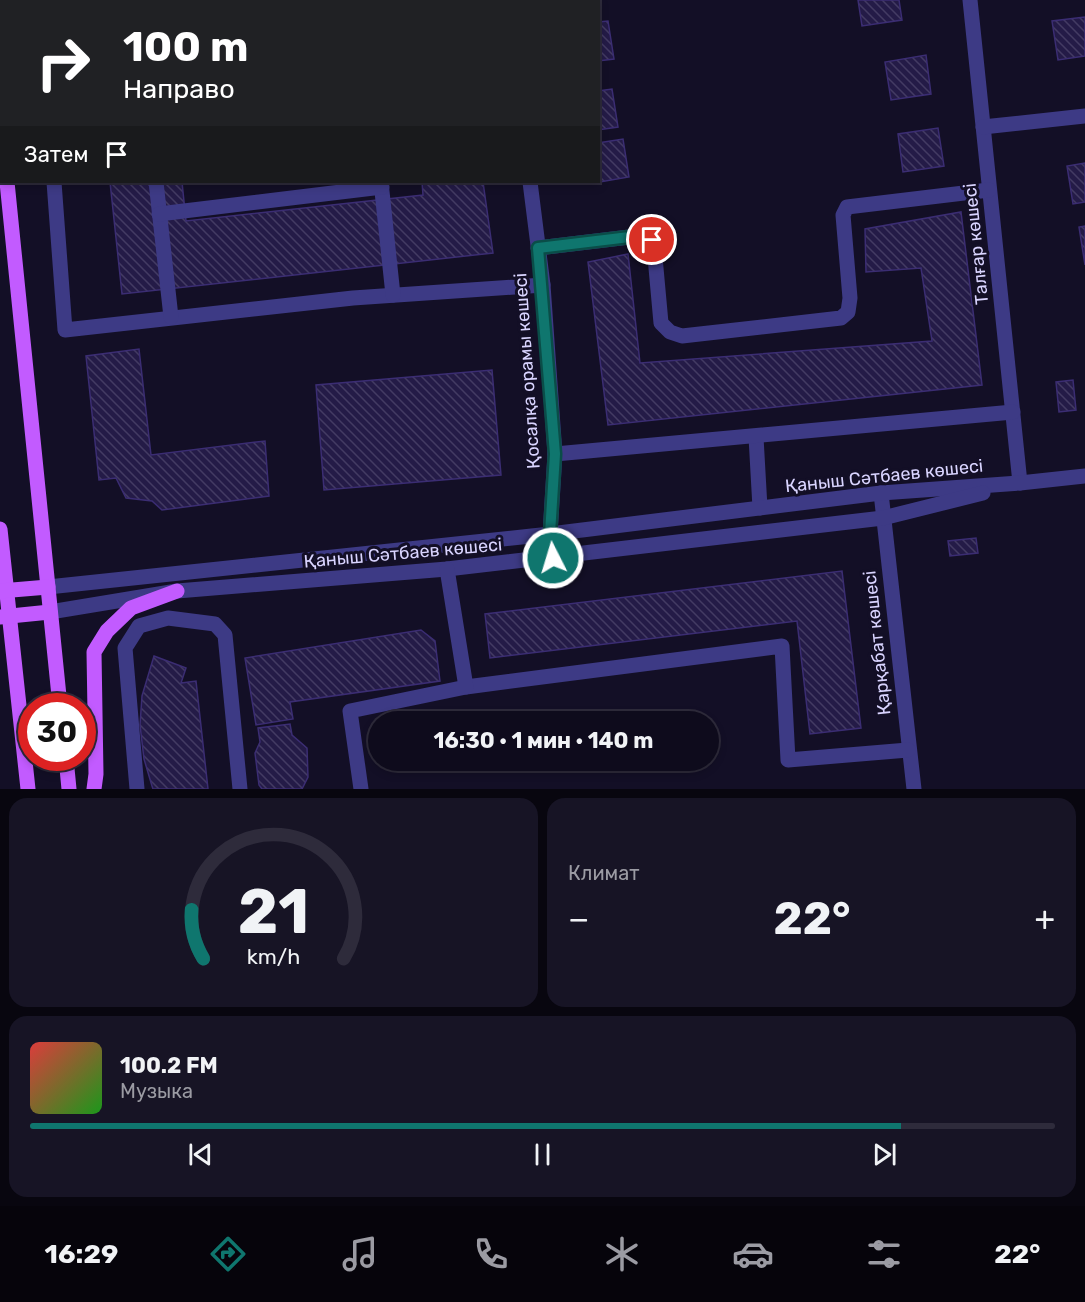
<!DOCTYPE html>
<html lang="ru">
<head>
<meta charset="utf-8">
<style>
  :root { --surface:#0e0b1c; --page:#171425; --text:#f1f3f6; --muted:#9b9ba3; --line:#2e2b3b; --accent:#0f766e }
  body { margin:0; font-family:Rubik,sans-serif; background:var(--page); color:var(--text); height:100vh; display:flex; flex-direction:column; font-size:22px; white-space:nowrap }
  * { box-sizing:border-box; margin:0 }
  p { font-size:20px; color:var(--muted) }
  .icon { flex:none; width:33px; height:33px; fill:none; stroke:currentColor; stroke-width:2; stroke-linecap:round; stroke-linejoin:round }
  .map { position:relative; height:789px; overflow:hidden }
  .drawer { display:flex; flex-direction:column; gap:9px; padding:9px; background:#08060f; flex:1 }
  .drawer>* { flex:none }
  .top-card { position:absolute; left:0px; top:0px; width:600px; height:183px; box-shadow:0 3px 9px #0003,0 0 0 2px var(--line); background:#202124; color:#fff; overflow:hidden }
  .speed { position:absolute; left:18px; top:693px; display:flex; gap:12px; font-size:30px; font-weight:700; text-align:center }
  .speed>* { display:grid; place-content:center; width:78px; height:78px; border-radius:50%; background:var(--surface); box-shadow:0 3px 9px #0003,0 0 0 2px var(--line); line-height:1 }
  .speed .limit { border:9px solid #d22; background:#fff; color:#111 }
  .pin { position:absolute; display:grid; place-items:center; width:51px; height:51px; color:#fff; margin:-26px; border:3px solid #fff; border-radius:50%; box-shadow:0 2px 6px #0007 }
  .me { position:absolute; width:66px; margin:-33px; rotate:355deg; stroke-linejoin:round; filter:drop-shadow(0 0 4px #0008) }
  .turn { display:flex; align-items:center; gap:21px; height:126px; padding:0 24px; font-size:27px }
  .turn .icon { width:78px; height:78px; stroke-width:2.5 }
  .turn b { display:block; font-size:42px; line-height:51px }
  .then { display:flex; align-items:center; height:57px; padding:0 24px; background:#0003; gap:12px; font-size:22px }
  .big { font-size:45px; font-weight:700; line-height:1.1 }
  .drawer .widget { flex:1; display:flex; flex-direction:column; justify-content:center; gap:9px; min-width:0; padding:0 21px; border-radius:18px; background:var(--page) }
  .drawer .dial { align-items:center; gap:0 }
  .dial svg { height:156px; overflow:visible; fill:none; stroke:var(--line); stroke-width:7; stroke-linecap:round; text-anchor:middle }
  .dial text { fill:var(--text); stroke:none }
  .song { display:flex; align-items:center; gap:18px }
  .cover { width:72px; height:72px; border-radius:9px; background:linear-gradient(135deg,hsl(0 70% 55%),hsl(120 70% 35%)) }
  .played { height:6px; border-radius:3px; background:linear-gradient(90deg,var(--accent) 85%,var(--line) 85%) }
  .keys { display:flex; justify-content:space-around; direction:ltr }
  .heat { display:flex; justify-content:space-between; align-items:center; font-size:33px; direction:ltr }
  .drawer .tiles { flex:1; display:grid; gap:9px; grid-template-columns:1fr 1fr }
  .widget:last-child { grid-column:span 2 }
  .trip { position:absolute; left:368px; top:711px; width:351px; height:60px; border-radius:30px; background:var(--surface); box-shadow:0 3px 9px #0003,0 0 0 2px var(--line); font-weight:700; line-height:60px; text-align:center }
  .menu { display:flex; height:96px; justify-content:space-around; align-items:center; background:#06040b; color:var(--muted) }
  .menu .icon { width:42px; height:42px }
  .menu .selected { color:var(--accent) }
  .menu b { font-size:27px; color:var(--text) }
  .map>svg:first-child { display:block }
  .building { fill:url(#building-back-hatch); stroke:#3b2d73; stroke-width:1.5 }
  .lines { fill:none; stroke-linecap:round; stroke-linejoin:round }
  .minor { stroke:#3d3a85; stroke-width:15 }
  .major { stroke:#c25bff; stroke-width:15 }
  .route-casing { stroke:#0a4d48; stroke-width:15 }
  .route { stroke:#0f766e; stroke-width:10 }
  .labels { text-anchor:middle; stroke-width:6; stroke-linejoin:round; paint-order:stroke }
  .street-label { font-size:18px; fill:#d9d4ff; stroke:#130f26 }
</style>
</head>
<body>
<div class="map">
<svg width="1085" height="789" viewBox="0 0 1085 789">
  <defs>
    <pattern id="building-back-hatch" width="6" height="6" patternUnits="userSpaceOnUse" patternTransform="scale(1.5)"><rect width="6" height="6" fill="#241b47"/><path d="M-1 5l2 2M0 0l6 6M5-1l2 2" fill="none" stroke="#433b63"/></pattern>
  </defs>
  <rect width="100%" height="100%" fill="#130f26"/>
  <!-- building -->
  <g class="building">
    <rect x="91" y="0" width="320" height="2"/>
    <rect x="413" y="0" width="45" height="2"/>
    <path d="M858 0H899L902 20 862 26Z"/>
    <path d="M1085 17V56L1058 60 1052 21Z"/>
    <path d="M608 21 614 59 598 61V22Z"/>
    <path d="M926 55 931 94 891 100 885 62Z"/>
    <path d="M612 89 618 127 598 130V91Z"/>
    <path d="M938 128 944 166 903 172 898 134Z"/>
    <path d="M623 139 629 177 588 184 598 182V143Z"/>
    <path d="M1085 163V202L1073 204 1067 166Z"/>
    <path d="M110 182H182L186 221 423 195 422 182H483L493 253 122 294Z"/>
    <path d="M961 212 982 385 608 425 588 262 628 254 640 363 932 341 921 268 866 272 865 229Z"/>
    <path d="M1085 226V265L1079 227Z"/>
    <path d="M139 349 151 455 265 441 269 496 162 510 152 501 126 498 116 478 99 480 86 356Z"/>
    <path d="M492 370 501 475 324 490 316 385Z"/>
    <path d="M1073 380 1076 410 1059 412 1056 382Z"/>
    <path d="M976 538 978 553 950 556 948 541Z"/>
    <path d="M842 571 861 728 810 734 797 621 490 658 485 614Z"/>
    <path d="M421 630 435 641 440 681 290 702 293 719 256 725 245 658Z"/>
    <path d="M154 656 186 668 181 683 196 681 208 789H153L152 786 144 759 140 725 142 696Z"/>
    <path d="M290 724 292 735 307 748 308 777 302 789H262L259 785 255 753 260 742 258 728Z"/>
  </g>
  <g class="lines">
    <!-- minor -->
    <g class="minor">
      <path d="M39 0V2"/>
      <path d="M136 0V2"/>
      <path d="M365 0V2"/>
      <path d="M507 0V2"/>
      <path d="M970 0 1020 483"/>
      <path d="M983 127 1085 116"/>
      <path d="M54 182 65 330 353 298 543 285"/>
      <path d="M156 182 171 317"/>
      <path d="M381 182 393 295"/>
      <path d="M530 182 543 285 555 454 550 534 553 558"/>
      <path d="M159 214 382 187"/>
      <path d="M538 248 646 235 654 246 661 323 670 332 682 336 841 318 848 312 850 298 843 215 847 207 989 190"/>
      <path d="M756 437 760 508"/>
      <path d="M555 454 1013 412"/>
      <path d="M881 493 914 789"/>
      <path d="M48 587 550 534 881 493 1020 483 1085 476"/>
      <path d="M50 612 177 591 447 569 883 518 983 493"/>
      <path d="M466 687 782 646 788 760 908 750"/>
      <path d="M137 789 125 648 139 626 168 618 215 624 225 635 240 789"/>
      <path d="M361 789 350 711 466 687 447 569"/>
    </g>
    <!-- major -->
    <g class="major">
      <path d="M0 117 2 131"/>
      <path d="M7 182 60 706"/>
      <path d="M0 529 28 789"/>
      <path d="M0 591 48 587"/>
      <path d="M0 617 50 612"/>
      <path d="M66 758 69 789"/>
      <path d="M94 789 96 774 94 652 107 631 131 608 177 591"/>
    </g>
  </g>
  <g class="lines">
    <!-- route casing -->
    <g class="route-casing">
      <path id="route" d="M553 558 550 534 555 454 538 248 646 235 652 240"/>
    </g>
    <!-- route -->
    <use href="#route" class="route"/>
  </g>
  <g class="labels">
    <!-- street labels -->
    <g class="street-label">
      <text transform="translate(976 244) rotate(-96)" y="6">Талғар көшесі</text>
      <text transform="translate(527 371) rotate(-94)" y="6">Қосалқа орамы көшесі</text>
      <text transform="translate(884 476) rotate(-6)" y="6">Қаныш Сәтбаев көшесі</text>
      <text transform="translate(403 553) rotate(-5)" y="6">Қаныш Сәтбаев көшесі</text>
      <text transform="translate(877 643) rotate(-96)" y="6">Қарқабат көшесі</text>
    </g>
  </g>
</svg>
<div class="speed"><div class="limit">30</div></div>
<div class="pin" style="left:652px;top:240px;background:#d93025"><svg class="icon" aria-label="arrive" viewBox="0 0 24 24"><path d="M6 21V4h12l-3 4 3 4H6"/></svg></div>
<svg class="me" style="left:553px;top:558px" viewBox="-20 -20 40 40"><circle r="17" fill="#0f766e" stroke="#fff" stroke-width="3"/><path d="M0-11L8 9 0 5-8 9z" fill="#fff"/></svg>
<div class="trip">16:30 · 1 мин · 140 m</div>
<div class="top-card">
<div class="turn"><svg class="icon" aria-label="right" viewBox="0 0 24 24"><path d="M7 20v-9h11M14 6l5 5-5 5"/></svg><div><b>100 m</b>Направо</div></div>
<div class="then">Затем<svg class="icon" aria-label="arrive" viewBox="0 0 24 24"><path d="M6 21V4h12l-3 4 3 4H6"/></svg></div>
</div>
</div>
<section class="drawer">
<div class="tiles">
<div class="widget dial"><svg viewBox="0 0 100 80">
<path d="M14 69A42 42 0 1 1 86 69"/>
<path d="M14 69A42 42 0 0 1 8 44" stroke="#0f766e"/>
<text x="50" y="56" font-size="32" font-weight="700">21</text>
<text x="50" y="72" font-size="11">km/h</text>
</svg></div>
<div class="widget"><p>Климат</p>
<div class="heat"><a>−</a><b class="big">22°</b><a>+</a></div>
</div>
<div class="widget">
<div class="song"><i class="cover"></i><div><b>100.2 FM</b><p>Музыка</p></div></div>
<div class="played"></div>
<div class="keys"><svg class="icon" aria-label="previous" viewBox="0 0 24 24"><path d="M18 5L8 12l10 7zM5 5v14"/></svg><svg class="icon" aria-label="pause" viewBox="0 0 24 24"><path d="M8 5v14M16 5v14"/></svg><svg class="icon" aria-label="next" viewBox="0 0 24 24"><path d="M6 5l10 7-10 7zM19 5v14"/></svg></div>
</div>
</div>
</section>
<nav class="menu">
<b>16:29</b>
<svg class="icon selected" aria-label="directions" viewBox="0 0 24 24"><path d="M12 3l9 9-9 9-9-9zM9 14v-3h6M13 9l2 2-2 2"/></svg>
<svg class="icon" aria-label="music" viewBox="0 0 24 24"><path d="M9 18V5l10-2v13"/><circle cx="6" cy="18" r="3"/><circle cx="16" cy="16" r="3"/></svg>
<svg class="icon" aria-label="phone" viewBox="0 0 24 24"><path d="M5 4h4l2 5-3 2q2 4 5 5l2-3 5 2v4C11 20 4 13 5 4z"/></svg>
<svg class="icon" aria-label="climate" viewBox="0 0 24 24"><path d="M12 3v18M4 7l16 10M4 17L20 7"/></svg>
<svg class="icon" aria-label="car" viewBox="0 0 24 24"><path d="M5 17H2v-5l4-1 3-4h7l3 4 3 1v5h-3M9 17h6M6 11h13"/><circle cx="7" cy="17" r="2"/><circle cx="17" cy="17" r="2"/></svg>
<svg class="icon" aria-label="filters" viewBox="0 0 24 24"><path d="M4 7h16M4 17h16"/><circle cx="9" cy="7" r="2"/><circle cx="15" cy="17" r="2"/></svg>
<b>22°</b>
</nav>
</body>
</html>
